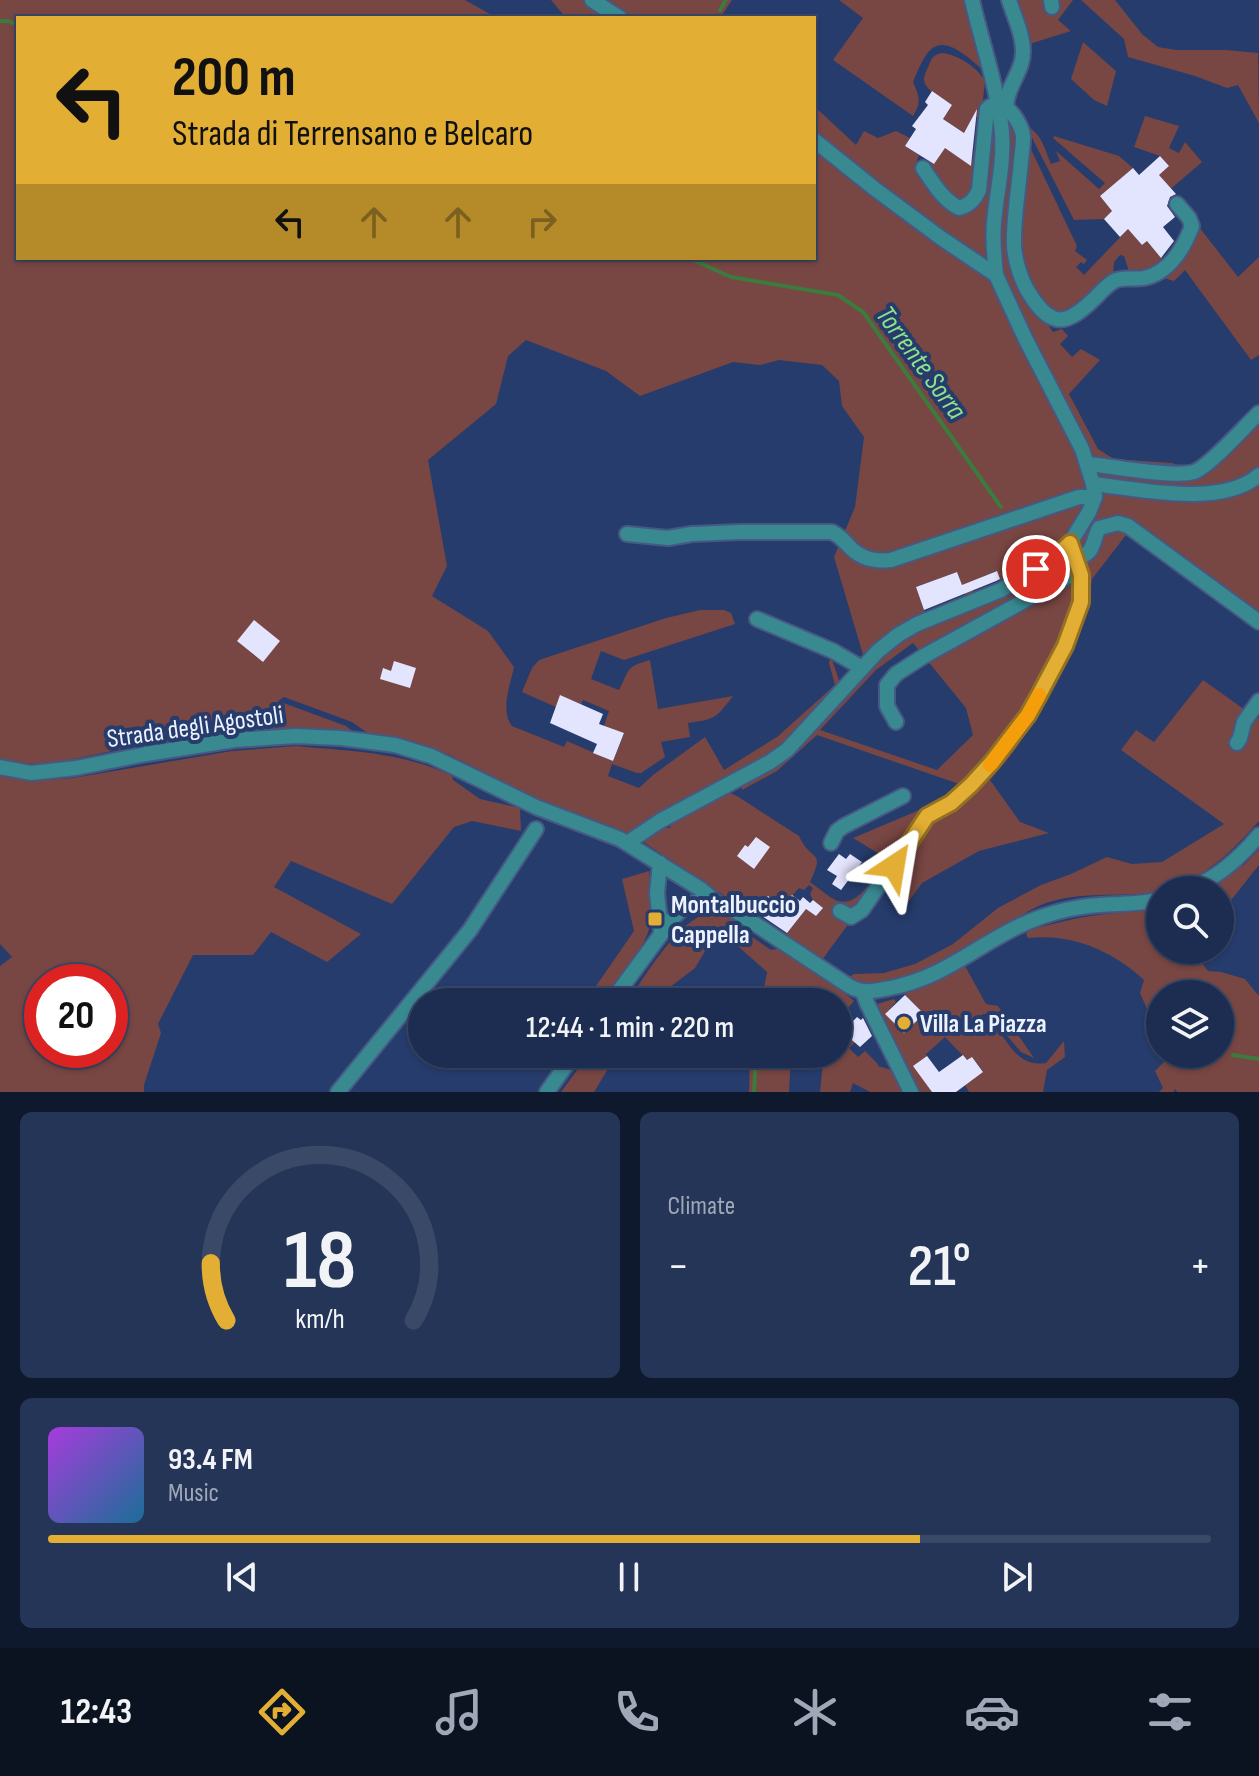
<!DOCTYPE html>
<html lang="en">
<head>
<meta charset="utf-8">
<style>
  :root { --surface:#1c2d51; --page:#253558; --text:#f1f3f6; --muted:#a0a8b7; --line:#3a4968; --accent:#e3ae34 }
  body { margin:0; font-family:"Sofia Sans Condensed",sans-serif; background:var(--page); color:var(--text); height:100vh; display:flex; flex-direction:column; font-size:30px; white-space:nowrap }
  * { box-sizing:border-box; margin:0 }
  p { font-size:26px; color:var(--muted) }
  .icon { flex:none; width:44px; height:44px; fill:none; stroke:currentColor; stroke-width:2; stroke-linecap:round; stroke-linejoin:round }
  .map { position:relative; height:1092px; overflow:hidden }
  .side { display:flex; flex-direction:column; gap:20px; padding:20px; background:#0f192d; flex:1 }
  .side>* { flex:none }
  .hud { position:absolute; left:16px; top:16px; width:800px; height:244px; border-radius:0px; box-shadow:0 2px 6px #0004,0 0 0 2px var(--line); background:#e3ae34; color:#111; overflow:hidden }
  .tools { position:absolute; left:1146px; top:876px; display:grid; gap:16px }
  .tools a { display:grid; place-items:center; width:88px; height:88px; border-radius:50%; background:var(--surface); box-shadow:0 2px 6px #0004,0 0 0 2px var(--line); font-size:40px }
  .speed { position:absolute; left:24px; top:964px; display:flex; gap:16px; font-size:40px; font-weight:700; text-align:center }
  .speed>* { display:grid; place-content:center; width:104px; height:104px; border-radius:50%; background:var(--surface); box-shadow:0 2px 6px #0004,0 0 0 2px var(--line); line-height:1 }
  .speed .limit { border:12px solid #d22; background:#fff; color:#111 }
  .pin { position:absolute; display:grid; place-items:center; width:68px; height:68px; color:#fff; margin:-34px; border:4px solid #fff; border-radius:50%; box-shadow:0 2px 8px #0007 }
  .me { position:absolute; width:88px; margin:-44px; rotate:33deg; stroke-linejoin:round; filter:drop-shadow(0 0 6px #0008) }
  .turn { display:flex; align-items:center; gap:28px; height:168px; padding:0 24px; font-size:36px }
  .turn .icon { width:104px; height:104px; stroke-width:2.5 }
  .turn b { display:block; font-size:56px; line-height:68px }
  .lanes { display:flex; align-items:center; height:76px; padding:0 24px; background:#0003; justify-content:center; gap:40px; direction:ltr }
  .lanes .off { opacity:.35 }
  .big { font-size:60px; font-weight:600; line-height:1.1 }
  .side .widget { flex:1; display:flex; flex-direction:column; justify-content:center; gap:12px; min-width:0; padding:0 28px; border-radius:12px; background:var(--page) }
  .side .dial { align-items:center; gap:0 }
  .dial svg { height:208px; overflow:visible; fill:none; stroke:var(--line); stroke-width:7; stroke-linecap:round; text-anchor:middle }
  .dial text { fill:var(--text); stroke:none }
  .song { display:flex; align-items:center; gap:24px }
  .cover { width:96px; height:96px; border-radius:12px; background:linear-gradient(135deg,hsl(280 70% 55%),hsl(200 70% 35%)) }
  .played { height:8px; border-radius:4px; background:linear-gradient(90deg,var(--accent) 75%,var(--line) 75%) }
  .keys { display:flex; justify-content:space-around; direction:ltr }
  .heat { display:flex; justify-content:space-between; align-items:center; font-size:44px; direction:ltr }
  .side .tiles { flex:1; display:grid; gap:20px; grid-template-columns:1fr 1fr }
  .widget:last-child { grid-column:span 2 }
  .trip { position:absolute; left:408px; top:988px; width:444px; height:80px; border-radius:40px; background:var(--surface); box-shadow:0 2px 6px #0004,0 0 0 2px var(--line); font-weight:600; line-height:80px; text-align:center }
  .menu { display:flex; height:128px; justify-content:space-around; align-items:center; background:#0b1220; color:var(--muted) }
  .menu .icon { width:56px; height:56px }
  .menu .current { color:var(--accent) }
  .menu b { font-size:36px; color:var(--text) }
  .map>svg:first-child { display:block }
  .green { fill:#784643; fill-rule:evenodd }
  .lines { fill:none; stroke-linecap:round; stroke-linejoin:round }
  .stream { stroke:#3c7b3d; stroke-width:4 }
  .building { fill:#e3e4fd }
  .minor-casing { stroke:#465983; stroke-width:18 }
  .minor { stroke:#398991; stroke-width:14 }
  .route-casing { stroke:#947122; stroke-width:20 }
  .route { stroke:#e3ae34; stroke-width:14 }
  .slow { stroke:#f59e0b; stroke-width:14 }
  .poi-dot { fill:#e3ae34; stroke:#263c6c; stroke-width:3 }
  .labels { text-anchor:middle; stroke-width:8; stroke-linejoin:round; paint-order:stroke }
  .street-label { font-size:26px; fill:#ecf2fe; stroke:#263c6c }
  .poi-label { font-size:26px; font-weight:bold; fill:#ecf2fe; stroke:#263c6c; text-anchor:start }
  .water-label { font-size:28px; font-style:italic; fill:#8de28b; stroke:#263c6c }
</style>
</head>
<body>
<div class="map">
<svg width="1259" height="1092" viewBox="0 0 1259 1092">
  <rect width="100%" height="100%" fill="#263c6c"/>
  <!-- green -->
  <g class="green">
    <path d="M0 0H465L497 18H18V258H814V106L856 145 864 131 878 138 896 131 910 138 905 146 919 155 915 167 921 181 957 213 969 210 988 117 1007 115 1018 132 1011 249 1027 295 1053 332 1062 329 1068 336 1060 344 1072 357 1081 349 1100 360 1069 394 1098 449 1114 459 1172 463 1198 474 1259 418V616L1133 526 1092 579 1089 604 1084 618 1072 650 1048 699 1014 751 990 780 1020 822 1049 833 979 851 922 883 906 905 886 892 883 887 925 826 997 764 1079 618 1075 547 1089 499 1065 540 1043 559 1022 562V571L1001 582 996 571 970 582 974 593 966 596 957 572 916 587 925 613C901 622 883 641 864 658L834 557 855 507 864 437 842 406 839 381 822 365 779 360 760 365 733 362 640 396 606 371 526 340 508 356 496 404 428 460 447 566 432 596 488 631 514 667C510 686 500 710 512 726L564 747 567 741 613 761 624 734 604 726 609 711 583 700 581 704 561 696 556 707 522 692 532 668 539 660 666 618 700 610H724L731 613 735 624 624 660 601 651 591 679 619 690C630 669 625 667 650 660L658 709 733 696C716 718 716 719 688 723L690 737 661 742 665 757 641 773H637L612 764 608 776 639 788 653 775 705 737 724 770 777 737 835 685 829 663 831 657 840 683 785 748 628 835 622 834 543 803 448 754 409 741 369 734 352 722 284 697 278 701 346 726 355 733C304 725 252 731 201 737 181 740 160 741 140 745 99 752 40 773 0 759Z"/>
    <path d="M551 0H732L720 18H566Z"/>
    <path d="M839 0H967L984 70C979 67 974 62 969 58 934 30 926 51 913 82 919 96 922 102 913 116L833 60 863 18Z"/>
    <path d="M1013 0H1073L1058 20 1071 31 1026 45Z"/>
    <path d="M1081 0H1115L1142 34 1158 47 1176 50H1226L1258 53 1259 123 1238 85 1227 88 1195 76 1128 57 1124 39Z"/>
    <path d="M1083 42 1116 71 1107 106 1094 100 1071 79Z"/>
    <path d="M943 53C958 55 979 68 985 82L972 196 958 203 938 182 928 161 934 164 942 152 939 144 971 165 981 119 974 115 964 133 926 107 928 105 944 116 952 105C944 99 922 89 924 78 925 73 927 69 929 65 932 57 934 54 943 53Z"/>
    <path d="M1145 116 1179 126 1169 148 1179 153 1185 142 1202 162 1160 198 1148 184 1169 166 1160 156 1134 147Z"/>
    <path d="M1026 126C1042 133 1045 150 1051 164L1060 161 1056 151 1099 189 1105 183 1053 138 1054 136 1119 156 1133 168 1100 196 1112 211 1104 219 1074 220Z"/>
    <path d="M1028 143 1077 246 1075 251 1087 260 1084 264 1081 262 1076 267 1084 275 1128 229 1142 245 1147 241 1162 259C1152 268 1143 272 1129 271L1124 256 1120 255 1114 262 1113 275 1078 310 1056 316 1032 290 1018 249Z"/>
    <path d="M1199 227 1238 277 1259 257V355L1251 360 1185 270 1174 281 1164 278 1181 259Z"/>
    <path d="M1067 554 1076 576 1073 619 1023 715 967 782 944 802 852 919 822 960 785 935 806 909 816 916 822 908 813 900 810 894 813 888 809 885 804 890 799 888 783 906 768 896 750 913 645 843V838L661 828H670L672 820 725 791 737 796 799 836C811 863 826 848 810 882 818 887 829 898 838 901 857 906 869 884 878 871L881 873 889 860 853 838 917 811 962 785 817 735 777 771 742 790V783L903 637ZM913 643 966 708 973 735 937 770 820 730 876 670Z"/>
    <path d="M1203 680 1245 710 1253 721 1259 718V821C1240 842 1221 863 1195 877 1184 882 1162 891 1150 893 1113 897 1076 891 1041 905 998 924 895 1008 849 977L854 974 884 973 915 964 953 944 998 908 1041 885 1071 874 1107 857 1132 864 1162 862 1224 824 1121 750 1136 730 1154 742Z"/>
    <path d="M296 746C350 751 403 752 452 776L453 780 480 799 520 808 521 831 472 821 454 827 392 904 291 861 274 887 361 934 327 962 271 932 253 955H193L158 1024 161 1033 144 1085V1092H0V966L12 957 0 944V776L30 781 73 778 232 751ZM42 982H110V1050H42Z"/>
    <path d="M1259 849V865L1220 914V890H1205L1245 864Z"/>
    <path d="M649 871C651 888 654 905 651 922 645 952 617 978 599 1002H585L634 931 622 879Z"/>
    <path d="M1160 906V950H1198L1196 955 1208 971 1221 972 1245 979 1259 996V1092H1178L1174 1089V1092H1159L1163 1088 1155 1071 1170 1056 1169 1054H1220V994H1160V1038L1140 993 1144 980C1113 951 1072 933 1028 938L1026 934 1029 930C1052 924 1074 918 1097 915 1118 912 1140 913 1160 906Z"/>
    <path d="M712 911 728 914 742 924 745 932 771 950 781 948 825 977 854 1001 841 1016 838 1015V1002H758L764 989 767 972 741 949 727 934 716 933 695 968 665 991 656 1002H627C648 973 676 921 712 911Z"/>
    <path d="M965 966 986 1004 998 1006 1034 1058 1021 1052 988 1014H983L975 1021 979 1026 983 1023C1008 1026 1009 1069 1046 1063L1064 1041 1065 1057 1047 1070 1043 1092H969L965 1085 983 1071 972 1057 967 1060 945 1037 926 1054 927 1056 914 1066 932 1092H918L877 1004 894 999 896 1002 885 1014 904 1033 923 1014 902 991 932 982Z"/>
    <path d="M838 1028 855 1042 849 1048 858 1057 865 1051 878 1064V1066L895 1071 904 1092H870L853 1083 850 1092H820L823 1062 813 1054H838Z"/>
    <path d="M589 1054H617L594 1092H561Z"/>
    <path d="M750 1054H791L789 1092H749Z"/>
  </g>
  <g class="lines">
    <!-- stream -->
    <g class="stream">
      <path d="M720 10 726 0"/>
      <path d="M0 21H8L18 25"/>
      <path d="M689 258 731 277 838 295 863 312 1001 507"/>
      <path d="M1233 1055 1259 1059"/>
      <path d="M754 1092 756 1054"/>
    </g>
  </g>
  <!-- building -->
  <g class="building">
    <path d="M932 91 952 105 943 119 964 133 977 109 971 166 945 148 934 164 905 146 916 129 912 126 928 105 925 102Z"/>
    <path d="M1160 156 1169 166 1159 175 1176 194 1170 197 1167 206 1175 217 1163 227 1174 241 1161 258 1147 241 1142 245 1128 229 1120 237 1104 219 1112 211 1100 196 1133 168 1139 175Z"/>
    <path d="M997 571 1000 579 996 581 924 610 916 587 957 572 962 585Z"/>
    <path d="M254 620 280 641 263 662 237 641Z"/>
    <path d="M394 661 416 668 410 688 380 679 383 668 391 671Z"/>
    <path d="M560 695 603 714 599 724 624 733 613 761 593 753 597 744 550 723Z"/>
    <path d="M756 837 770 847 754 869 737 856 745 845 748 847Z"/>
    <path d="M839 854 846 859 850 854 862 862 841 890 832 884 837 876 827 870Z"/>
    <path d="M792 895 800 901 803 897 810 903 813 900 823 908 816 916 806 909 787 933 753 910 768 896 783 906Z"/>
    <path d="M905 995 924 1014 904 1033 885 1014Z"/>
    <path d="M838 1014 850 1024 857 1017 861 1020 863 1018 872 1036 860 1047 838 1028Z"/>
    <path d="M963 1055 967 1060 972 1057 983 1072 956 1092H932L913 1066 927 1056 939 1072Z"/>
  </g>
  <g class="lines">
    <!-- minor casing -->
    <g class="minor-casing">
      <g id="minor">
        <path d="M592 0 620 18"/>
        <path d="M972 0C982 44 998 88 1002 133 1004 161 998 186 995 213 992 234 994 254 996 275"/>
        <path d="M1051 0 1052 7"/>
        <path d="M1006 107C1007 89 1016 80 1021 64 1028 44 1015 19 1009 0"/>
        <path d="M923 168C933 183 943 200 959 208 970 205 974 200 979 190L987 109C992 104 996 103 1003 106 1012 110 1022 126 1023 136 1023 143 1022 153 1021 160 1019 188 1013 219 1014 246 1015 261 1021 280 1029 293 1052 330 1067 325 1095 298 1101 292 1107 285 1114 281 1123 276 1134 280 1144 278 1169 273 1184 248 1192 226L1189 218 1177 204"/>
        <path d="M1088 464C1111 466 1174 478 1194 472 1209 467 1246 425 1259 413"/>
        <path d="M1093 484C1140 489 1221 508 1259 475"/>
        <path d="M627 534 668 538 692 534 740 532H832C840 536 842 539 848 545 859 558 874 562 891 560L1079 497H1095"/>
        <path d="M1076 557C1095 556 1092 541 1099 528L1118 523 1128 526 1259 622"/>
        <path d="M757 619 833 651 862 668"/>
        <path d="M896 722 887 706V685L896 674 924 656 1080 570"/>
        <path d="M1237 743 1240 738 1244 722 1259 701"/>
        <path d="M0 767 31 773 76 768 146 754 235 740 296 736 341 738 395 745 431 756 536 807 620 839 702 890 715 901"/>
        <path d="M627 843 660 821 770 762 787 750 878 651 898 635 917 624 1001 590 1055 557 1070 543 1089 512 1095 497 1093 484 1082 449 1025 338 996 275 941 238 875 189 814 140"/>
        <path d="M831 843 837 831 844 826 903 796"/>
        <path d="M660 863 657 893 661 932"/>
        <path d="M1186 890C1215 880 1239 859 1259 835"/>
        <path d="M840 911 851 917 862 910 927 816 951 803 971 785 1010 739 1028 715 1039 695 1065 646 1081 602V575L1070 543"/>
        <path d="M863 992 867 1003 911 1092"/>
        <path d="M611 1002 673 918C693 896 709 897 734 910L849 986C863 994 875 991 890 988 942 978 972 949 1017 927 1042 915 1071 907 1099 905 1119 903 1141 905 1160 899"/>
        <path d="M338 1092 470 930 536 829"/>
        <path d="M547 1092 574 1054"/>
      </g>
    </g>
    <!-- minor -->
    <use href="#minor" class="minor"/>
  </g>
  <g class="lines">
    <!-- route casing -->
    <g class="route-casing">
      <path id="route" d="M894 866 927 816 951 803 971 785 992 762 1028 715 1039 695 1065 646 1081 602V575L1070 543 1055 557 1036 569"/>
    </g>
    <!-- route -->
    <use href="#route" class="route"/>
    <!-- slow -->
    <path class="slow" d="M990 765 1028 715 1039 695"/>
  </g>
  <!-- markers -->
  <g class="poi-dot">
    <rect x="647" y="911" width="16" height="16" rx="4"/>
    <circle cx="904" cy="1023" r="8"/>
  </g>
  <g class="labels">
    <!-- street labels -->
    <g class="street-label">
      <text transform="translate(195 726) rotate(-8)" y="9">Strada degli Agostoli</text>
    </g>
    <!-- poi labels -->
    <g class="poi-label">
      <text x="671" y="913">Montalbuccio<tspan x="671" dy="30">Cappella</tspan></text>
      <text x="920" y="1032">Villa La Piazza</text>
    </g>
    <!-- water labels -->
    <g class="water-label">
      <text transform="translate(922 362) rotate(54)" y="10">Torrente Sorra</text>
    </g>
  </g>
</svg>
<div class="tools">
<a><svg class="icon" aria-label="search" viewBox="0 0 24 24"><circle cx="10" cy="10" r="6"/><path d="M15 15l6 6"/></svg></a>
<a><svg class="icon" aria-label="layers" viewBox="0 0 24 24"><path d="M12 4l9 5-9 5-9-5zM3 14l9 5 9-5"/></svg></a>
</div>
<div class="speed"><div class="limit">20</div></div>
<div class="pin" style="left:1036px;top:569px;background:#d93025"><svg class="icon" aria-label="arrive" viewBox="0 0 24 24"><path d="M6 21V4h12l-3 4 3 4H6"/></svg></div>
<svg class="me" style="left:894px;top:866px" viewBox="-20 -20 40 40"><path d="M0-17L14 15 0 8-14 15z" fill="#e3ae34" stroke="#fff" stroke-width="4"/></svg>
<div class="trip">12:44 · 1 min · 220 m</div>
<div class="hud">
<div class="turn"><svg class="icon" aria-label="left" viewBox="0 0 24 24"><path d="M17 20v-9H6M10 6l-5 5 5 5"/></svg><div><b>200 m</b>Strada di Terrensano e Belcaro</div></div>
<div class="lanes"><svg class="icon" aria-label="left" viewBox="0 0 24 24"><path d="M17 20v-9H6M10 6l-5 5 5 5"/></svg><svg class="icon off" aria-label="ahead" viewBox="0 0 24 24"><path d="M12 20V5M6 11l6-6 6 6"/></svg><svg class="icon off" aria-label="ahead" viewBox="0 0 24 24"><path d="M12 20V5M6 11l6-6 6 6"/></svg><svg class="icon off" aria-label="right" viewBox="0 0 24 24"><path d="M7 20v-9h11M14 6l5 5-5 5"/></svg></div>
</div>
</div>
<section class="side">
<div class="tiles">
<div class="widget dial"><svg viewBox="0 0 100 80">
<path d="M14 69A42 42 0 1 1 86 69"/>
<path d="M14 69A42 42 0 0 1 8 47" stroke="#e3ae34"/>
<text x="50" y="56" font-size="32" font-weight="700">18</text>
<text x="50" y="72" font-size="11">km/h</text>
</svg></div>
<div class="widget"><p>Climate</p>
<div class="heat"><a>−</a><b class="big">21°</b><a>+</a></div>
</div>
<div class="widget">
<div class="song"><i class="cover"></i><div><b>93.4 FM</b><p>Music</p></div></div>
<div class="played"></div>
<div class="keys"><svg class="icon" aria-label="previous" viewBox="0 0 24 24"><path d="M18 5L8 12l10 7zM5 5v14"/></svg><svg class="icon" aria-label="pause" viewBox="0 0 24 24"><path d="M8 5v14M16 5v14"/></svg><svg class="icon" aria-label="next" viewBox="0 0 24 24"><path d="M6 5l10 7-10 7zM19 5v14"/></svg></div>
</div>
</div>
</section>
<nav class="menu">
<b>12:43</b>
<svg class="icon current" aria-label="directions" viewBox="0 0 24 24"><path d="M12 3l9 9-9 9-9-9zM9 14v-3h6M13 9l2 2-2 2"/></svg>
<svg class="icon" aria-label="music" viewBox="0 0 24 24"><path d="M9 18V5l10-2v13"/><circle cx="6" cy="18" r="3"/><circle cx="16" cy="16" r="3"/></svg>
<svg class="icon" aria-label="phone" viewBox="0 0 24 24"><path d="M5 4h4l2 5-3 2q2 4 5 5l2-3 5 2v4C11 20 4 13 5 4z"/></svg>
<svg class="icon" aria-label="climate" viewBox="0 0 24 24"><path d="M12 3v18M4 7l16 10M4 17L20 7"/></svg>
<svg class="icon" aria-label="car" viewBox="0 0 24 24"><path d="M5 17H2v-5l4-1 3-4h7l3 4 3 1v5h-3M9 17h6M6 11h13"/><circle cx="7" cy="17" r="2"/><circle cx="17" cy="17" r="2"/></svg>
<svg class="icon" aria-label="filters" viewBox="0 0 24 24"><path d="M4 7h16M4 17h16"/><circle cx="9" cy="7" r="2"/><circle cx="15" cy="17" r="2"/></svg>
</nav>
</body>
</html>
